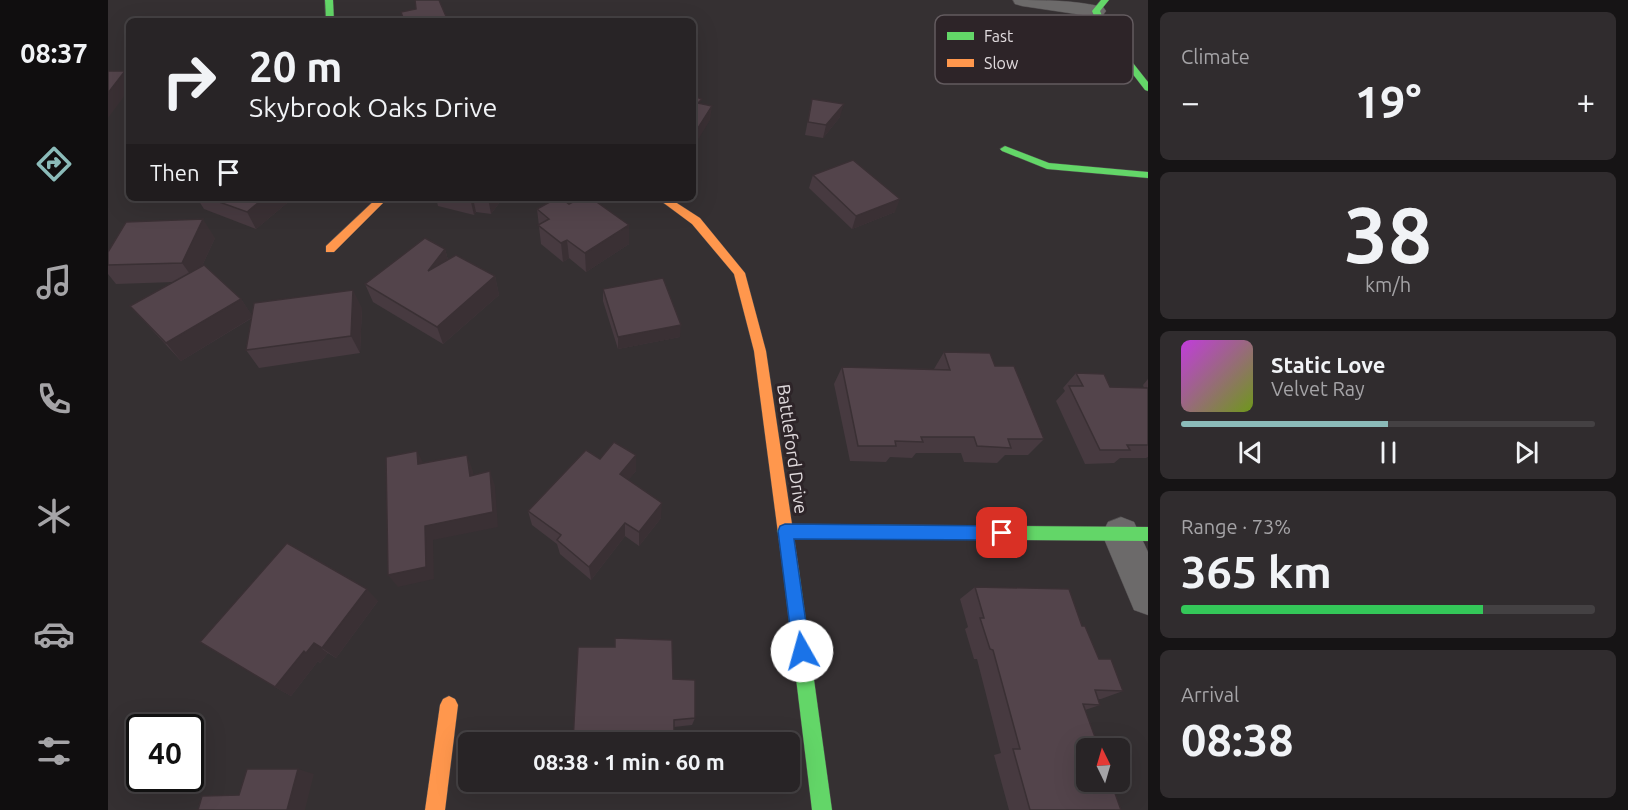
<!DOCTYPE html>
<html lang="en">
<head>
<meta charset="utf-8">
<style>
  :root { --surface:#282426; --page:#302c2e; --text:#f1f3f6; --muted:#a5a4a7; --line:#444143; --accent:#8bbbb9 }
  body { margin:0; font-family:Ubuntu,sans-serif; background:var(--page); color:var(--text); height:100vh; display:flex; flex-direction:column; font-size:22px; white-space:nowrap }
  * { box-sizing:border-box; margin:0 }
  p { font-size:20px; color:var(--muted) }
  .icon { flex:none; width:33px; height:33px; fill:none; stroke:currentColor; stroke-width:2; stroke-linecap:round; stroke-linejoin:round }
  .map { position:relative; flex:1; overflow:hidden }
  .sheet { display:flex; flex-direction:column; gap:12px; padding:12px; background:#161415; width:480px }
  .sheet>* { flex:none }
  .hud { position:absolute; left:18px; top:18px; width:570px; height:183px; border-radius:9px; box-shadow:0 6px 24px #0002,0 0 0 2px var(--line); background:#282426; color:var(--text); overflow:hidden }
  .needle { width:39px; rotate:355deg }
  .fabs { position:absolute; left:968px; top:738px; display:grid; gap:12px }
  .fabs a { display:grid; place-items:center; width:54px; height:54px; border-radius:9px; background:var(--surface); box-shadow:0 6px 24px #0002,0 0 0 2px var(--line); font-size:30px }
  .speed { position:absolute; left:18px; top:714px; display:flex; gap:12px; font-size:30px; font-weight:700; text-align:center }
  .speed>* { display:grid; place-content:center; width:78px; height:78px; border-radius:50%; background:var(--surface); box-shadow:0 6px 24px #0002,0 0 0 2px var(--line); line-height:1 }
  .speed .limit { border:3px solid #111; border-radius:9px; background:#fff; color:#111 }
  .pin { position:absolute; display:grid; place-items:center; width:51px; height:51px; color:#fff; margin:-26px; border-radius:12px; box-shadow:0 3px 9px #0006 }
  .me { position:absolute; width:66px; margin:-33px; rotate:353deg; stroke-linejoin:round; filter:drop-shadow(0 0 4px #0008) }
  .turn { display:flex; align-items:center; gap:21px; height:126px; padding:0 24px; font-size:27px }
  .turn .icon { width:78px; height:78px; stroke-width:2.5 }
  .turn b { display:block; font-size:42px; line-height:51px }
  .then { display:flex; align-items:center; height:57px; padding:0 24px; background:#0003; gap:12px; font-size:22px }
  .big { font-size:45px; font-weight:700; line-height:1.1 }
  .sheet .tile { flex:1; display:flex; flex-direction:column; justify-content:center; gap:9px; min-width:0; padding:0 21px; border-radius:9px; background:var(--page) }
  .sheet .dial { align-items:center; gap:0 }
  .dial b { font-size:78px; line-height:1 }
  .song { display:flex; align-items:center; gap:18px }
  .cover { width:72px; height:72px; border-radius:9px; background:linear-gradient(135deg,hsl(290 70% 55%),hsl(80 70% 35%)) }
  .played { height:6px; border-radius:3px; background:linear-gradient(90deg,var(--accent) 50%,var(--line) 50%) }
  .keys { display:flex; justify-content:space-around; direction:ltr }
  .heat { display:flex; justify-content:space-between; align-items:center; font-size:33px; direction:ltr }
  .charge { height:9px; border-radius:4px; background:linear-gradient(90deg,#34c759 73%,var(--line) 0) }
  .trip { position:absolute; left:350px; top:732px; width:342px; height:60px; border-radius:9px; background:var(--surface); box-shadow:0 6px 24px #0002,0 0 0 2px var(--line); font-weight:700; line-height:60px; text-align:center }
  main { display:flex; flex:1; min-height:0 }
  .tab-bar { display:flex; flex-direction:column; width:108px; justify-content:space-around; align-items:center; background:#100e0f; color:var(--muted) }
  .tab-bar .icon { width:42px; height:42px }
  .tab-bar .on { color:var(--accent) }
  .tab-bar b { font-size:27px; color:var(--text) }
  .map>svg:first-child { display:block }
  .lines { fill:none; stroke-linecap:round; stroke-linejoin:round }
  .street-casing { stroke:#504c4e; stroke-width:1 }
  .fast-casing { stroke:#504c4e; stroke-width:1 }
  .slow-casing { stroke:#504c4e; stroke-width:1 }
  .street { fill:#6c6a6a; fill-rule:evenodd }
  .fast { fill:#63d668; fill-rule:evenodd }
  .slow { fill:#ff974d; fill-rule:evenodd }
  .wall { fill:#473a40 }
  .shaded-wall { fill:#3a3034 }
  .building { fill:#53444b; stroke:#3a3034; stroke-width:1.5 }
  .route { fill:#1a73e8; stroke:#114b97; stroke-width:1.5 }
  .labels { text-anchor:middle; stroke-width:6; stroke-linejoin:round; paint-order:stroke }
  .street-label { font-size:18px; fill:#e1dbde; stroke:#2d2428 }
  .key { fill:#2d2428; stroke:#635b5f; stroke-width:1.5 }
  .key-label { font-size:16px; fill:#e1dbde }
</style>
</head>
<body>
<main>
<nav class="tab-bar">
<b>08:37</b>
<svg class="icon on" aria-label="directions" viewBox="0 0 24 24"><path d="M12 3l9 9-9 9-9-9zM9 14v-3h6M13 9l2 2-2 2"/></svg>
<svg class="icon" aria-label="music" viewBox="0 0 24 24"><path d="M9 18V5l10-2v13"/><circle cx="6" cy="18" r="3"/><circle cx="16" cy="16" r="3"/></svg>
<svg class="icon" aria-label="phone" viewBox="0 0 24 24"><path d="M5 4h4l2 5-3 2q2 4 5 5l2-3 5 2v4C11 20 4 13 5 4z"/></svg>
<svg class="icon" aria-label="climate" viewBox="0 0 24 24"><path d="M12 3v18M4 7l16 10M4 17L20 7"/></svg>
<svg class="icon" aria-label="car" viewBox="0 0 24 24"><path d="M5 17H2v-5l4-1 3-4h7l3 4 3 1v5h-3M9 17h6M6 11h13"/><circle cx="7" cy="17" r="2"/><circle cx="17" cy="17" r="2"/></svg>
<svg class="icon" aria-label="filters" viewBox="0 0 24 24"><path d="M4 7h16M4 17h16"/><circle cx="9" cy="7" r="2"/><circle cx="15" cy="17" r="2"/></svg>
</nav>
<div class="map">
<svg width="1040" height="810" viewBox="0 0 1040 810">
  <rect width="100%" height="100%" fill="#353032"/>
  <g class="lines">
    <!-- street casing -->
    <g class="street-casing">
      <g id="street">
        <path d="M905 0C935 0 965 0 995 7L998 11 995 15 988 17 914 6 907 4Z"/>
        <path d="M1013 517 1026 522 1040 552V615L1026 610 994 534 1000 522Z"/>
      </g>
    </g>
    <!-- fast casing -->
    <g class="fast-casing">
      <g id="fast">
        <path d="M217 0H225L226 21H218Z"/>
        <path d="M993 0H1001L992 11 1002 34 1040 82V91L1037 90 994 34 984 11Z"/>
        <path d="M897 146 941 163 1040 172V178L939 169 894 151 892 149Z"/>
        <path d="M677 524 1040 527V541L677 538 672 536 669 531 672 526Z"/>
        <path d="M683 563 689 566 691 571 724 810H704L675 571 677 566Z"/>
      </g>
    </g>
    <!-- slow casing -->
    <g class="slow-casing">
      <g id="slow">
        <path d="M269 198H280L226 252H218V246Z"/>
        <path d="M549 198H561L592 218 637 273 658 351 691 571 689 576 683 579 677 576 675 571 646 351 626 274 584 224Z"/>
        <path d="M341 696 347 699 350 705 337 810H317L332 705 335 699Z"/>
      </g>
    </g>
    <!-- street -->
    <use href="#street" class="street"/>
    <!-- fast -->
    <use href="#fast" class="fast"/>
    <!-- slow -->
    <use href="#slow" class="slow"/>
  </g>
  <!-- wall -->
  <g class="wall">
    <path d="M704 99 732 117 715 138 697 135Z"/>
    <path d="M705 175 787 212 744 229 701 188Z"/>
    <path d="M89 198H185L148 229 96 209Z"/>
    <path d="M328 198H395L383 214 368 212 366 215 330 206Z"/>
    <path d="M429 209 521 244 478 272 461 258 455 262 433 244Z"/>
    <path d="M107 238 94 266 133 299 144 316 254 308 252 353 151 368 138 350 144 318 73 361 22 306 66 282 8 284 0 274V252Z"/>
    <path d="M337 249 340 260 387 276 391 295 335 344 265 302 257 284Z"/>
    <path d="M495 289 572 337 510 349 495 301Z"/>
    <path d="M836 352 887 366 936 439 920 455H897L889 463 856 462 853 453H808L804 458 782 457 778 462 742 461 726 384 734 367 826 369Z"/>
    <path d="M968 373 1002 387 1036 388 1035 385 1040 379V457L1038 458H1012L1006 463 977 464 948 401 957 391 955 388Z"/>
    <path d="M528 455V471L520 480 553 518 531 546 517 536 483 580 452 554 449 544 424 525 420 511 492 459Z"/>
    <path d="M867 587 974 626 991 659 1015 691 993 699H990L992 705 977 710 1013 810H901L886 755 893 753 869 659H866L857 629 860 627 852 599Z"/>
    <path d="M270 601 228 658 220 653 212 663 210 661 183 696 167 687 92 642Z"/>
    <path d="M507 647 565 679 587 718 584 725 566 727Z"/>
    <path d="M529 782H565L564 783Z"/>
  </g>
  <!-- shaded-wall -->
  <g class="shaded-wall">
    <path d="M17 71 21 77V90L0 118V93Z"/>
    <path d="M736 104 732 117 715 138 718 125Z"/>
    <path d="M604 106 602 120 585 148V136Z"/>
    <path d="M156 198H185L148 229 139 212Z"/>
    <path d="M362 198H365L368 212 366 215Z"/>
    <path d="M380 198H395L383 214Z"/>
    <path d="M792 199 787 212 744 229 748 216Z"/>
    <path d="M95 219 107 238 87 281 74 263Z"/>
    <path d="M521 225V244L478 272 477 253Z"/>
    <path d="M459 240 461 258 455 262 453 243Z"/>
    <path d="M337 249 342 268 320 271Z"/>
    <path d="M387 276 391 295 335 344 329 327Z"/>
    <path d="M245 290 254 308 252 353 243 336Z"/>
    <path d="M133 299 145 317 73 361 58 343Z"/>
    <path d="M573 325 572 337 510 349V337Z"/>
    <path d="M309 451 317 466 310 464Z"/>
    <path d="M359 455 365 471 368 491 362 476Z"/>
    <path d="M528 455V471L513 489 512 474Z"/>
    <path d="M382 471 387 486 390 527 325 540 326 579 290 587 280 575 317 526Z"/>
    <path d="M554 503 553 518 531 546V532Z"/>
    <path d="M517 523V536L483 580 481 567Z"/>
    <path d="M259 589 270 601 228 658 214 648Z"/>
    <path d="M206 643 220 653 212 663 210 661 183 696 167 687 196 651Z"/>
    <path d="M190 769 206 774 197 810H179Z"/>
  </g>
  <!-- building -->
  <g class="building">
    <path d="M307 0H331L340 21H296L293 12 308 9Z"/>
    <path d="M0 71H17L0 93Z"/>
    <path d="M585 96 594 99 590 103 604 106 585 136Z"/>
    <path d="M704 99 736 104 718 125 700 122Z"/>
    <path d="M745 160 792 199 748 216 705 175Z"/>
    <path d="M100 198H156L139 212Z"/>
    <path d="M449 198H453L461 204 472 198H483L521 225 477 253 459 240 453 243 430 225 441 219 429 209Z"/>
    <path d="M95 219 74 263 0 265V252L18 222Z"/>
    <path d="M317 238 337 249 320 271 348 255 387 276 329 327 257 284Z"/>
    <path d="M96 265 133 299 58 343 22 306Z"/>
    <path d="M555 278 573 325 510 337 495 289Z"/>
    <path d="M245 290 243 336 138 350 146 303Z"/>
    <path d="M836 352 882 353 887 366H906L936 439H900L903 448 869 446 866 437H813L815 442 787 441 788 446H750L734 367 842 370Z"/>
    <path d="M968 373 996 374 1002 387 1040 388V445H1019L1022 450H992L961 386H975Z"/>
    <path d="M506 442 528 455 512 474 554 503 531 532 517 523 481 567 449 540 453 535 420 511 478 450 492 459Z"/>
    <path d="M309 451 310 464 359 455 362 476 382 471 385 512 317 526 318 567 280 575 278 457Z"/>
    <path d="M179 543 259 589 214 648 206 643 198 653 196 651 167 687 92 642Z"/>
    <path d="M867 587 961 589 974 626H977L991 659H1003L1015 691 987 690 992 705 975 704 991 748H978V782H1003L1013 810H922L905 749H912L885 650 882 649 872 618H876Z"/>
    <path d="M507 638 564 640 565 679 587 680V718L566 720V742H465L470 647H507Z"/>
    <path d="M139 769H190L179 810H90L94 796 131 795Z"/>
  </g>
  <!-- route -->
  <path class="route" d="M677 524 894 526 900 528 902 533 900 538 894 540 686 539 702 651 700 657 694 659 688 657 685 651 670 531 672 526Z"/>
  <g class="labels">
    <!-- street labels -->
    <g class="street-label">
      <text transform="translate(684 449) rotate(82)" y="6">Battleford Drive</text>
    </g>
  </g>
  <!-- legend -->
  <rect x="827" y="15" width="198" height="69" rx="9" class="key"/>
  <rect x="839" y="32" width="27" height="8" fill="#63d668"/>
  <rect x="839" y="59" width="27" height="8" fill="#ff974d"/>
  <g class="key-label">
    <text x="876" y="42">Fast</text>
    <text x="876" y="69">Slow</text>
  </g>
</svg>
<div class="fabs">
<a><svg class="needle" viewBox="-14 -14 28 28"><path d="M0-13l5 13h-10z" fill="#e53935"/><path d="M0 13l5-13h-10z" fill="#a5a4a7"/></svg></a>
</div>
<div class="speed"><div class="limit">40</div></div>
<div class="pin" style="left:894px;top:533px;background:#d93025"><svg class="icon" aria-label="arrive" viewBox="0 0 24 24"><path d="M6 21V4h12l-3 4 3 4H6"/></svg></div>
<svg class="me" style="left:694px;top:651px" viewBox="-20 -20 40 40"><circle r="19" fill="#fff"/><path d="M0-13L10 11 0 6-10 11z" fill="#1a73e8"/></svg>
<div class="trip">08:38 · 1 min · 60 m</div>
<div class="hud">
<div class="turn"><svg class="icon" aria-label="right" viewBox="0 0 24 24"><path d="M7 20v-9h11M14 6l5 5-5 5"/></svg><div><b>20 m</b>Skybrook Oaks Drive</div></div>
<div class="then">Then<svg class="icon" aria-label="arrive" viewBox="0 0 24 24"><path d="M6 21V4h12l-3 4 3 4H6"/></svg></div>
</div>
</div>
<section class="sheet">
<div class="tile"><p>Climate</p>
<div class="heat"><a>−</a><b class="big">19°</b><a>+</a></div>
</div>
<div class="tile dial"><b>38</b><p>km/h</p></div>
<div class="tile">
<div class="song"><i class="cover"></i><div><b>Static Love</b><p>Velvet Ray</p></div></div>
<div class="played"></div>
<div class="keys"><svg class="icon" aria-label="previous" viewBox="0 0 24 24"><path d="M18 5L8 12l10 7zM5 5v14"/></svg><svg class="icon" aria-label="pause" viewBox="0 0 24 24"><path d="M8 5v14M16 5v14"/></svg><svg class="icon" aria-label="next" viewBox="0 0 24 24"><path d="M6 5l10 7-10 7zM19 5v14"/></svg></div>
</div>
<div class="tile"><p>Range · 73%</p><b class="big">365 km</b><div class="charge"></div></div>
<div class="tile"><p>Arrival</p><b class="big">08:38</b></div>
</section>
</main>
</body>
</html>
